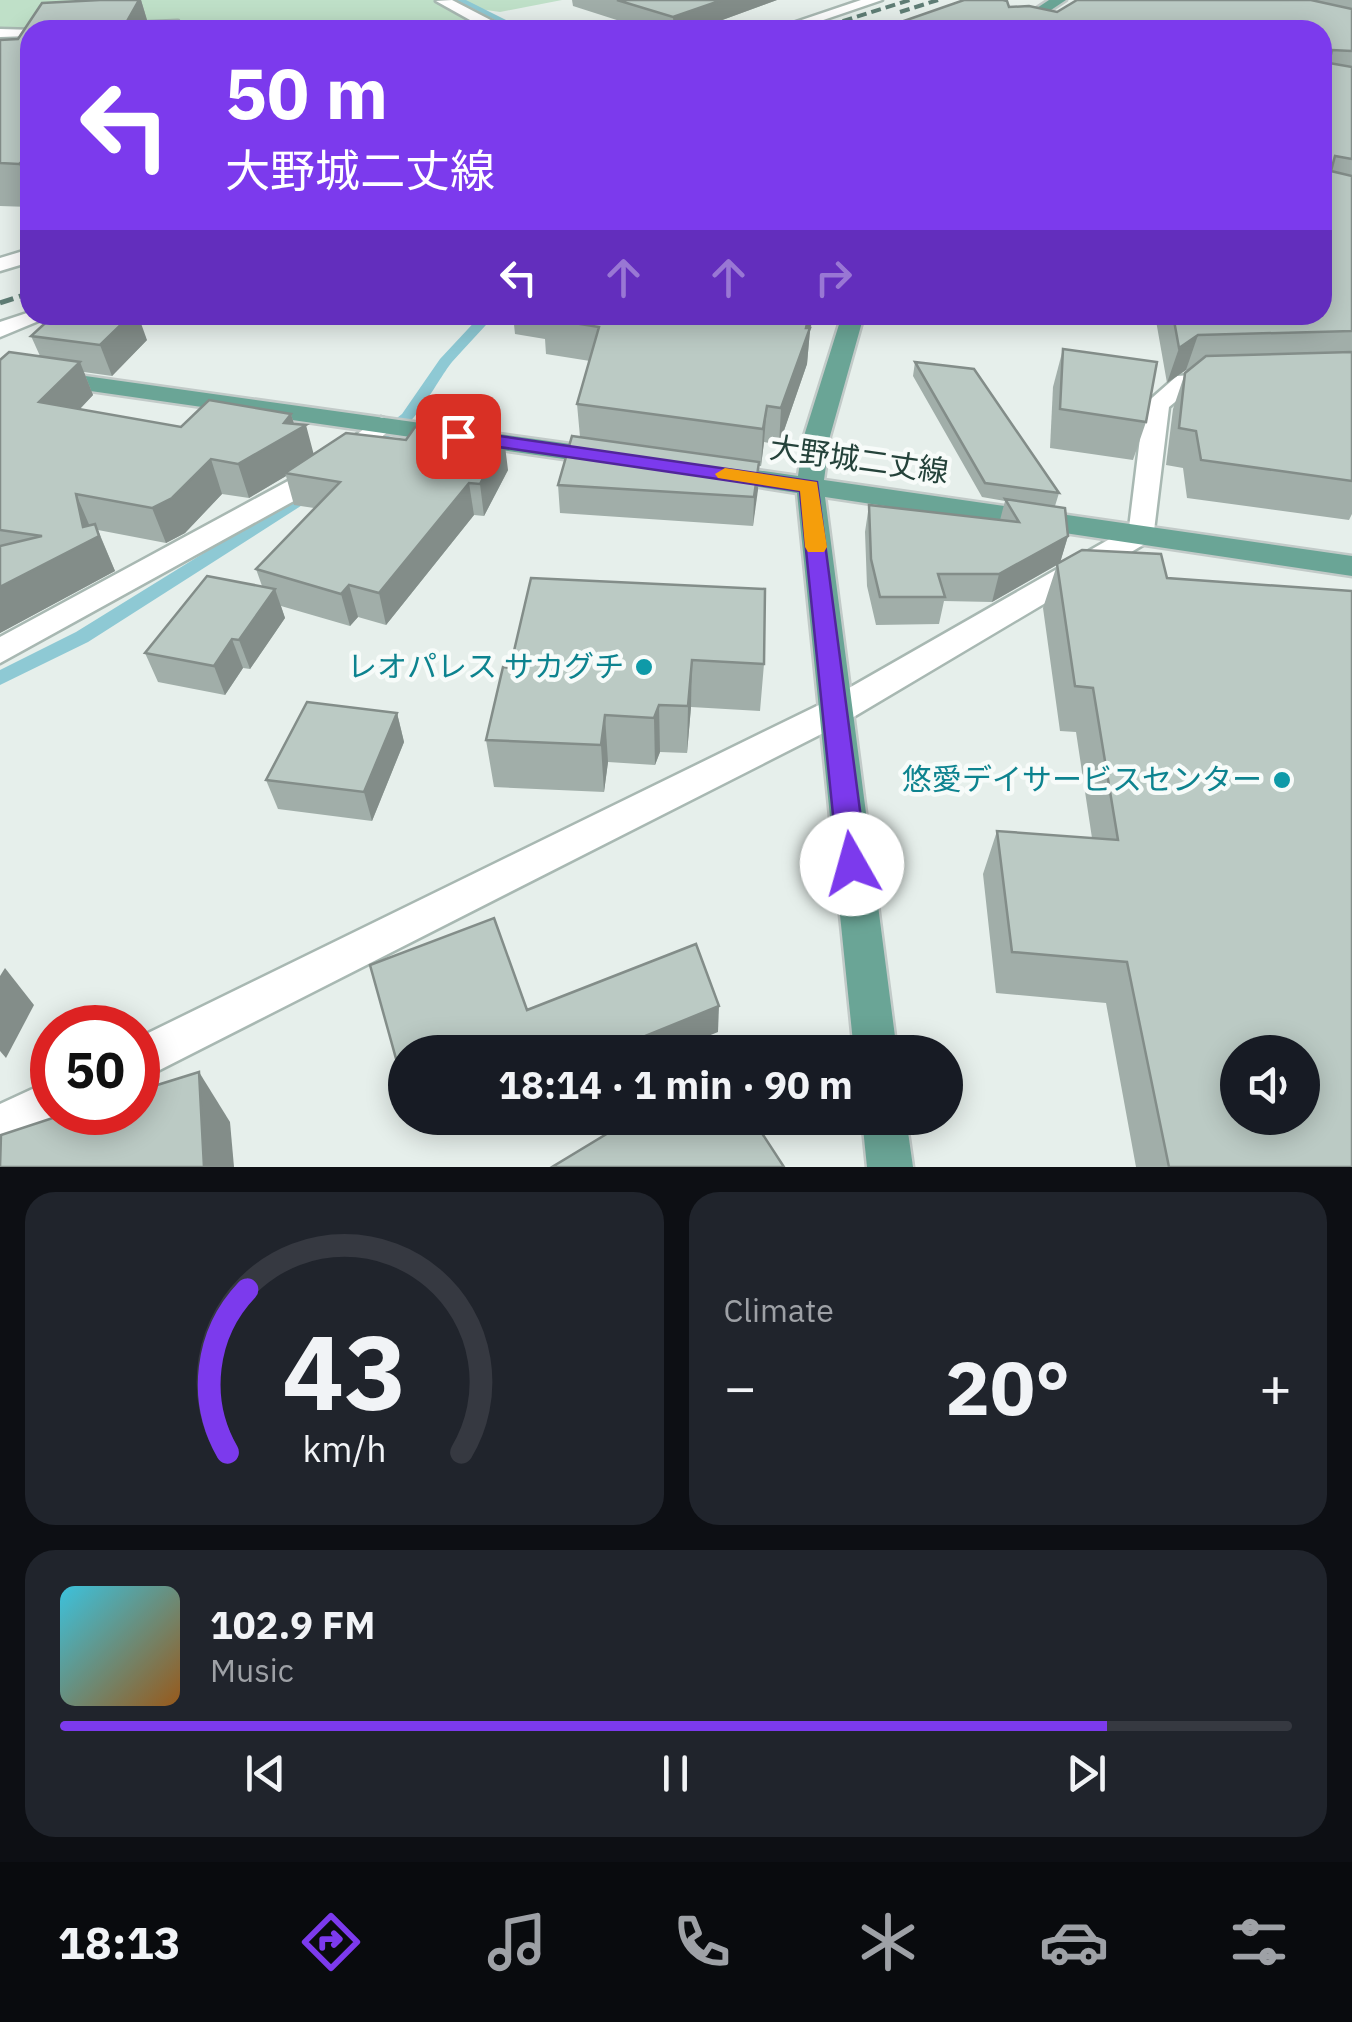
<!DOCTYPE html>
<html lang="en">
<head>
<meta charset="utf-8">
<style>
  :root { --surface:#171b24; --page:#20242c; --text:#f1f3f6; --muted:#9ea1a6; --line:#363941; --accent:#7c3aed }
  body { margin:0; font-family:"IBM Plex Sans","Noto Sans JP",sans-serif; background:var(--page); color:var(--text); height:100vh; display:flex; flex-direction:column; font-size:38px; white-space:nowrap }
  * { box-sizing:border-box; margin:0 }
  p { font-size:32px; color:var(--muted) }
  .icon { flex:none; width:55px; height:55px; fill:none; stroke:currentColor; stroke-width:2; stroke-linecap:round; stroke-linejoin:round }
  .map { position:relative; height:1167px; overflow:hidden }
  .sheet { display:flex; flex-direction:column; gap:25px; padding:25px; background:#0d0f14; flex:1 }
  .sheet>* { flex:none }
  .guide { position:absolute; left:20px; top:20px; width:1312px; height:305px; border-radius:30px; box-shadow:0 5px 25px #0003; background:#7c3aed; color:#fff; overflow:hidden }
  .buttons { position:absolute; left:1220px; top:1035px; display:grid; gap:20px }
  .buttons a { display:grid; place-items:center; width:100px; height:100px; border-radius:50%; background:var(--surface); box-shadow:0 5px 25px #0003; font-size:50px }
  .speed { position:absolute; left:30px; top:1005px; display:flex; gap:20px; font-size:50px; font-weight:700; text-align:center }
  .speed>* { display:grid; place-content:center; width:130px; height:130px; border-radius:50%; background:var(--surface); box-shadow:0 5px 25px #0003; line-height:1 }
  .speed .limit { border:15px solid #d22; background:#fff; color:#111 }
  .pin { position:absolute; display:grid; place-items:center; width:85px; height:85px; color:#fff; margin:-42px; border-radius:20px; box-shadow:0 5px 15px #0006 }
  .me { position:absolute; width:110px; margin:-55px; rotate:353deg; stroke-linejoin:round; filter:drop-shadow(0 0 8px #0008) }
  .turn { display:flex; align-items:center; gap:35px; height:210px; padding:0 40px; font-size:45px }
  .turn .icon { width:130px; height:130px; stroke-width:2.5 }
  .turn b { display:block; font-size:70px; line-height:85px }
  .lanes { display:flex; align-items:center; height:95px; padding:0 40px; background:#0003; justify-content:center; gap:50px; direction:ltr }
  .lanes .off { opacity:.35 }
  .big { font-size:75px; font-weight:700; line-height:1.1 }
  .sheet .widget { flex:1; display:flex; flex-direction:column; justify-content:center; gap:15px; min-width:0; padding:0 35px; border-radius:30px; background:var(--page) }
  .sheet .dial { align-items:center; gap:0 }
  .dial svg { height:260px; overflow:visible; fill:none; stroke:var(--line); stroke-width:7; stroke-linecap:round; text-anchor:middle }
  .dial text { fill:var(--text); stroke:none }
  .song { display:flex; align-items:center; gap:30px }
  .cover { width:120px; height:120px; border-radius:15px; background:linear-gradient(135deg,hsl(190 70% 55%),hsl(30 70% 35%)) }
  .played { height:10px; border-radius:5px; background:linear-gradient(90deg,var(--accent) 85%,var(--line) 85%) }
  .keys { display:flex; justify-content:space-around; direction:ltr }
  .heat { display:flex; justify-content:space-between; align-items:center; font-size:55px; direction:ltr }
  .sheet .tiles { flex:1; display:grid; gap:25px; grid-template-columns:1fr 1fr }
  .widget:last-child { grid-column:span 2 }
  .trip { position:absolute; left:388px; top:1035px; width:575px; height:100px; border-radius:50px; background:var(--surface); box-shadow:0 5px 25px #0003; font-weight:700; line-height:100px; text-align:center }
  .dock { display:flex; height:160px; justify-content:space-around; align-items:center; background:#090b0e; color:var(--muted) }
  .dock .icon { width:70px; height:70px }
  .dock .on { color:var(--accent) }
  .dock b { font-size:45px; color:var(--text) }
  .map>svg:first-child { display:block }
  .green { fill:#bfe0c8 }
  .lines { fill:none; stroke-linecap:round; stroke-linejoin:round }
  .stream { fill:#8ec9d4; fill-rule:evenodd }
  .minor-casing { stroke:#a8b8b2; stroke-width:5 }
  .major-casing { stroke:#c2cac8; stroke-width:5 }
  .minor { fill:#fff; fill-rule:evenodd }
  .major { fill:#6aa596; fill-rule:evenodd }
  .rail-far1 { stroke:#5f7d75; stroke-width:4; stroke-dasharray:10 5; stroke-linecap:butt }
  .rail { stroke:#5f7d75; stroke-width:5; stroke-dasharray:14 6; stroke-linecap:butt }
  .wall { fill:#a1aea9 }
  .shaded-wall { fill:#838d89 }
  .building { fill:#bbcac4; stroke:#838d89; stroke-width:2.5; fill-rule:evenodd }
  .route { fill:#7c3aed; stroke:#51269a; stroke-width:2.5 }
  .slow { fill:#f59e0b }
  .culture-dot { fill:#0f9aa8; stroke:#f7fbf9; stroke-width:4 }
  .labels { text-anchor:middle; stroke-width:9; stroke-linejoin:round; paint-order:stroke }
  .street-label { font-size:30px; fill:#24423a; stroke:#f7fbf9 }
  .culture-label { font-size:30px; fill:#0d838f; stroke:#f7fbf9; text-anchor:end }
</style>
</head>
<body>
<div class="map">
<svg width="1352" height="1167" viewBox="0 0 1352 1167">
  <rect width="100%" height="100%" fill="#e6efeb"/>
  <!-- green -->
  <path class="green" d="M0 0H562L500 12 445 4 483 24 456 30H190L191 25 30 30V73L0 76Z"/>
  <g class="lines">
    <!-- stream -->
    <g class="stream">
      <path d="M456 0H466L526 30H515Z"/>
      <path d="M481 315H495C481 331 466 346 452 362 435 383 409 441 379 438L376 435 379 432 402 414 440 359Z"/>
      <path d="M312 486 320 491 318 495 88 642 0 685V670L76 632Z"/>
    </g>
    <!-- minor casing -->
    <g class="minor-casing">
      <g id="minor">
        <path d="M452 0 504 27 506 30H488L436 1Z"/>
        <path d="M861 0H882L794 30H772Z"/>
        <path d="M178 21 173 28 53 30 60 26Z"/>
        <path d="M0 29 36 30H30V36L0 37Z"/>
        <path d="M30 249V262L0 271V258Z"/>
        <path d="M30 312 53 315 0 337V322Z"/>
        <path d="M1221 373 1230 375 1233 380 1230 385 1192 388 1169 407 1153 539 845 722 138 1081V1038L821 704 1129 528 1144 405 1177 376Z"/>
        <path d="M381 417 390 420 394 425 390 430 321 486 0 663V637L301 474Z"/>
        <path d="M52 1080V1112H70L68 1118 0 1151V1104Z"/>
      </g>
    </g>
    <!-- major casing -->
    <g class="major-casing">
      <g id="major">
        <path d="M1049 0H1066L1021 30H1004Z"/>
        <path d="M842 315H864L830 436 824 480 1352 556V576L825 497 897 1052H854L797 493 721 481 708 473 721 465 798 476 804 436Z"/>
        <path d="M0 364 606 449 619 457 606 465 0 378Z"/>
        <path d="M862 1118H906L913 1167H867Z"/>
      </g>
    </g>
    <!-- minor -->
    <use href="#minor" class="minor"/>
    <!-- major -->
    <use href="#major" class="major"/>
    <!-- rail-far1 -->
    <g class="rail-far1">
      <path d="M900 12 938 0"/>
      <path d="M814 30 910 0"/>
    </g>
    <!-- rail -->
    <path class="rail" d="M0 303 30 293"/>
  </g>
  <!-- wall -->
  <g class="wall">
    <path d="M100 0H141L150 30H30V207L0 206V40L18 39 42 3Z"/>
    <path d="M572 0H777L695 30H648L573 6Z"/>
    <path d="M1077 0H1352V514L1349 520 1187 498 1183 468 1166 465 1173 409 1185 373 1188 370H1186L1167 383 1155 315H1322L878 30 1009 7 1057 12Z"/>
    <path d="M509 315H814L810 330 807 364 779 445 764 442 761 466H759L753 526 560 513 558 485 580 437 577 404 590 361 546 354 545 339 515 334 513 315Z"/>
    <path d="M31 336 147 340 112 376 84 372 93 395 80 409 181 427 291 414 294 424 314 454 508 470 484 516 474 515 386 625 358 617 350 626 281 606 285 618 250 669 243 668 225 695 158 682 145 653 262 586 256 569 314 508 294 505 286 476 249 498 222 494 185 533 166 543 98 530 115 571 0 633V360L40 356Z"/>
    <path d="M1063 349 1146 422 1133 460 1050 448 1053 387Z"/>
    <path d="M915 362 1059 493 1055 506 1068 536 1060 562 1352 1167H1136L1106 1003 996 993 983 874 997 831 1092 838 1076 732 1060 731 1043 608 1057 565 992 602 944 601 939 624 876 625 867 586 865 532 869 505 1000 520 1005 501 982 497 913 376Z"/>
    <path d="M531 578 764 664 760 711 691 707 687 753 660 752 655 765 608 762 604 792 494 787 486 740 510 668Z"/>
    <path d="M397 713 404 742 372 821 278 809 266 780Z"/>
  </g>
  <!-- shaded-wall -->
  <g class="shaded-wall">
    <path d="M139 0H141L150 30H122Z"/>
    <path d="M722 0H777L695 30H674L673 17Z"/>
    <path d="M30 155V193L19 164Z"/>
    <path d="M131 315H138L147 340 112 376 100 345Z"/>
    <path d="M809 315H813L810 330 807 364 779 445 781 408Z"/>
    <path d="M1198 335 1186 370 1167 383 1179 348Z"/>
    <path d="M80 362 93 395 54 436 39 402Z"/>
    <path d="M767 406 764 442 761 466 763 429Z"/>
    <path d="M291 414 296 431 306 425 315 459 285 473 286 476 249 498 238 464Z"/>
    <path d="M504 438 508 470 484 516 480 484Z"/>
    <path d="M211 459 222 494 185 533 166 543 152 508Z"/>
    <path d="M759 462 758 490 753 526 754 497Z"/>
    <path d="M469 483 474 515 386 625 379 593Z"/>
    <path d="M76 494 91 529 95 524 115 571 0 633V587L83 527Z"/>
    <path d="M1068 536 1060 563 992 602 999 574Z"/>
    <path d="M349 585 358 617 350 626 341 594Z"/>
    <path d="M275 589 285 618 250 669 239 640Z"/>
    <path d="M232 639 243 668 225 695 214 666Z"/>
    <path d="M692 660 691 707 687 753 688 706Z"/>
    <path d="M659 705 660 752 655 765 654 718Z"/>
    <path d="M397 713 404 742 372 821 364 792Z"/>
    <path d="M605 715 608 762 604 792 601 745Z"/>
    <path d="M5 968 34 1005 6 1058 0 1051V976Z"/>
    <path d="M719 1006 718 1032 669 1052H606Z"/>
    <path d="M469 1046 471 1052H453Z"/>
    <path d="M405 1071V1088L400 1073Z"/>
    <path d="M199 1072 230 1122 234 1167H204Z"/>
    <path d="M490 1118H514L492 1127Z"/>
  </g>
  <!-- building -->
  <g class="building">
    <path d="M100 0H139L122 30H30V155L19 164 0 163V40L18 39 42 3Z"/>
    <path d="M617 0H722L673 17Z"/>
    <path d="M964 0H1003L1007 1 1009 7 1029 6 1057 12 1077 0H1311L1352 9V51L1332 50 1329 63 1352 67V159L1335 156 1331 171 1352 176V331L1198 335 1179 348 1173 315H1322V30H878Z"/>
    <path d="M54 315H131L100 345 31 336Z"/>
    <path d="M545 315H809L806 328H810L781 408 767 406 763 429 577 404 599 327 543 318Z"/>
    <path d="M1063 349 1157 362 1146 422 1060 409Z"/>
    <path d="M9 352 80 362 39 402 181 427 209 400 291 414 284 423 306 425 238 464 211 459 172 498 152 508 76 494 83 527 95 524 99 536 0 587V546L42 536 0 530V360Z"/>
    <path d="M1352 352V481L1201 460 1196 431 1179 428 1185 373 1206 356Z"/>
    <path d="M915 362 974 369 1059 493 985 483Z"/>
    <path d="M415 427 504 438 480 484 469 483 379 593 349 585 341 594 256 569 340 482 285 473 346 433 406 440Z"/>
    <path d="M572 436 759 462 754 497 558 485Z"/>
    <path d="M1005 499 1065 508 1068 536 999 574H938L945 597H880L871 559 869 505 1019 522Z"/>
    <path d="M1082 550 1161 554 1167 578 1352 591V1167H1169L1127 962 1012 952 997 831 1118 840 1093 688 1075 686 1057 564ZM1238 1052H1302V1118H1238Z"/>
    <path d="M207 576 275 589 239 640 232 639 214 666 145 653Z"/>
    <path d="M531 578 765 589 764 664 692 660 688 706 659 705 654 718 605 715 601 745 486 740 503 667 510 668Z"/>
    <path d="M307 702 397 713 364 792 266 780Z"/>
    <path d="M494 918 527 1010 696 944 719 1006 606 1052H471L469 1046 453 1052H405V1071L400 1073 370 965Z"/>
    <path d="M199 1072 204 1167H0L1 1135 71 1112H138V1091Z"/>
    <path d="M633 1118H752L784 1167H552Z"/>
  </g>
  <!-- route -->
  <path class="route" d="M458 430 817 482 867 864 862 872 852 876 842 872 838 864 800 491 451 440 448 436Z"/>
  <!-- slow -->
  <path class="slow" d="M725 468 817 482 827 547 824 552H808L805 547 800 491 718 478 715 474Z"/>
  <!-- markers -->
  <g class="culture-dot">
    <circle cx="644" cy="667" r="10"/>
    <circle cx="1282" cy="780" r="10"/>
  </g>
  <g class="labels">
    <!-- street labels -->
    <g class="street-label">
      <text transform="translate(859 460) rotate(8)" y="10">大野城二丈線</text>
    </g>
    <!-- culture labels -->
    <g class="culture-label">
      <text x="624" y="677">レオパレス サカグチ</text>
      <text x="1262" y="790">悠愛デイサービスセンター</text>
    </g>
  </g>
</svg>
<div class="buttons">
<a><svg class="icon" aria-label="sound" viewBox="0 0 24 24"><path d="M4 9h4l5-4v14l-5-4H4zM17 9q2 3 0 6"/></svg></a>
</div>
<div class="speed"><div class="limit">50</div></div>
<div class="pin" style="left:458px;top:436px;background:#d93025"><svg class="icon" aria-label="arrive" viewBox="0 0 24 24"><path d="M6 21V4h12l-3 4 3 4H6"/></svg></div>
<svg class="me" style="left:852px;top:864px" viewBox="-20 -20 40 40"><circle r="19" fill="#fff"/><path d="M0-13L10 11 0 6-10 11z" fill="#7c3aed"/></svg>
<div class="trip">18:14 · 1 min · 90 m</div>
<div class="guide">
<div class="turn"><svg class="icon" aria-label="left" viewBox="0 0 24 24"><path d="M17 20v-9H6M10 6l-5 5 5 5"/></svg><div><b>50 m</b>大野城二丈線</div></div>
<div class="lanes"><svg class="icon" aria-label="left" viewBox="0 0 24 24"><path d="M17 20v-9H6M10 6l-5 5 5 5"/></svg><svg class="icon off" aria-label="ahead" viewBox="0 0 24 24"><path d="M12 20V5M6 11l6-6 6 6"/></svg><svg class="icon off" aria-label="ahead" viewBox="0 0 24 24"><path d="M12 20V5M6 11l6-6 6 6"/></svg><svg class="icon off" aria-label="right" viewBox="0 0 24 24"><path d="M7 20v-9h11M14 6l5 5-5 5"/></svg></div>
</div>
</div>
<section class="sheet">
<div class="tiles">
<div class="widget dial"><svg viewBox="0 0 100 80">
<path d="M14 69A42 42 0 1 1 86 69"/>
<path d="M14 69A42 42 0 0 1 20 19" stroke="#7c3aed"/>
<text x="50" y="56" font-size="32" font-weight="700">43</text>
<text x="50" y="72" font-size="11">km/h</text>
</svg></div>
<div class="widget"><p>Climate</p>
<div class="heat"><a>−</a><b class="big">20°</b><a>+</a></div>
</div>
<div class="widget">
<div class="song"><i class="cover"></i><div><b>102.9 FM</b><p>Music</p></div></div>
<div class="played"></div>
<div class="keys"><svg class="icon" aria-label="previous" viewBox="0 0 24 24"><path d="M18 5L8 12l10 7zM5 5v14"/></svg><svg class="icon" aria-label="pause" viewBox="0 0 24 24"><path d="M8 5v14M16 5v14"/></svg><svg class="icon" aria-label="next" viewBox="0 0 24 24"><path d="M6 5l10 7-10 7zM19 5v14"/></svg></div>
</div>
</div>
</section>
<nav class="dock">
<b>18:13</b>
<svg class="icon on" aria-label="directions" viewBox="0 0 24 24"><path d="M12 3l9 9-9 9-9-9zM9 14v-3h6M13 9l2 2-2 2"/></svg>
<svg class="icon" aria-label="music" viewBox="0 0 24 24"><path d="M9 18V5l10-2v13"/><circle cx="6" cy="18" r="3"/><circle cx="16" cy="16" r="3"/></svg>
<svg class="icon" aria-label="phone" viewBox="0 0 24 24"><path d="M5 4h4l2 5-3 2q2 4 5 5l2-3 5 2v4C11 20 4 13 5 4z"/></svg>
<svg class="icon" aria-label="climate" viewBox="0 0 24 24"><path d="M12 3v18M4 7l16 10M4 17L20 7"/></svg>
<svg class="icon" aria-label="car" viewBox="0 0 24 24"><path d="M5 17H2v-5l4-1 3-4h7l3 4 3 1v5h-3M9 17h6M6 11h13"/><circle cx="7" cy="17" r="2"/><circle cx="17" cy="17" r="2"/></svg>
<svg class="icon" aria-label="filters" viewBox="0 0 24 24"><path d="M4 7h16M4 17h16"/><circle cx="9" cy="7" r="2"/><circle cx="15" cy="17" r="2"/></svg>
</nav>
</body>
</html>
